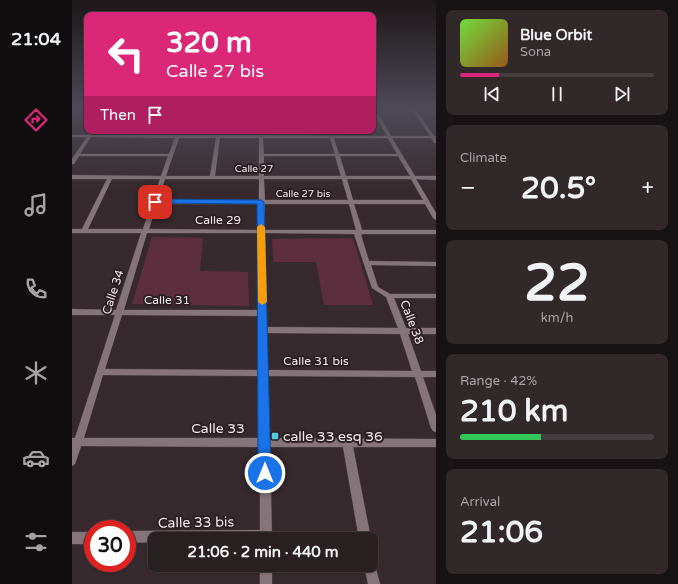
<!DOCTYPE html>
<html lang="en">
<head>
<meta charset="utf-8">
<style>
  :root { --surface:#292022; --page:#31282a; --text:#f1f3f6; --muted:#a5a3a5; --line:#453e40; --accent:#db2777 }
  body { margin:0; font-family:"Varela Round",sans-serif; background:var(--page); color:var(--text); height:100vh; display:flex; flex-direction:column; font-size:15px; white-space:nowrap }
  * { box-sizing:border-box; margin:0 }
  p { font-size:13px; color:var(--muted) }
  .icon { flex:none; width:22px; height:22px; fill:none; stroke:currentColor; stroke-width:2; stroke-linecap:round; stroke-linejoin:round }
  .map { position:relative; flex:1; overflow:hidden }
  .details { display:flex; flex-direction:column; gap:10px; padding:10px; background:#171213; width:242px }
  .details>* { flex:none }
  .hud { position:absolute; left:12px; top:12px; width:292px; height:122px; border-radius:8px; box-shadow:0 1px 3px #0004,0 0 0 1px var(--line); background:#db2777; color:#fff; overflow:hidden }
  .speed { position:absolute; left:12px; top:520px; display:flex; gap:8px; font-size:20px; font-weight:700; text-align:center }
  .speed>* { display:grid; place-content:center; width:52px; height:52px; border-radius:50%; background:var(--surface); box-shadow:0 1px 3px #0004,0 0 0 1px var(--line); line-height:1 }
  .speed .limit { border:6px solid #d22; background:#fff; color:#111 }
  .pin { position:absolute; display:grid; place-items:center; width:34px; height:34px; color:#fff; margin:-17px; border-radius:8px; box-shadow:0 2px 6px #0006 }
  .me { position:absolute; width:44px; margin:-22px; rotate:0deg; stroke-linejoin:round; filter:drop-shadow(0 0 3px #0008) }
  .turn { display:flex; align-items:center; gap:14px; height:84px; padding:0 16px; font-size:18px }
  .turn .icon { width:52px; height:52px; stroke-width:2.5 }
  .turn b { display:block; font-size:28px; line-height:34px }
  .then { display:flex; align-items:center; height:38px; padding:0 16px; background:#0003; gap:8px; font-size:15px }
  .big { font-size:30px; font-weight:700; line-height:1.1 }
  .details .tile { flex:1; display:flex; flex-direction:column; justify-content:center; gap:6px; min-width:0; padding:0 14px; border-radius:8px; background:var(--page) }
  .details .dial { align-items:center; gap:0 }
  .dial b { font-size:52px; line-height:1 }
  .song { display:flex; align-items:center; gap:12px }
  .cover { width:48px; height:48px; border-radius:6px; background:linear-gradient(135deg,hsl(100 70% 55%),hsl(30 70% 35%)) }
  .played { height:4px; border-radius:2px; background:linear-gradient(90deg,var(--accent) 20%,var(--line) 20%) }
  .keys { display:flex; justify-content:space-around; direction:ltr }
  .heat { display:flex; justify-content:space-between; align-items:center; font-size:22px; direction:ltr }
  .charge { height:6px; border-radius:3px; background:linear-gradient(90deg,#34c759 42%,var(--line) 0) }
  .trip { position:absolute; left:76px; top:532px; width:230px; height:40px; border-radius:8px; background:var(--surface); box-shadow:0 1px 3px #0004,0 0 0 1px var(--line); font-weight:700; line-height:40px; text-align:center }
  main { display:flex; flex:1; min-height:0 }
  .tab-bar { display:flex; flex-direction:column; width:72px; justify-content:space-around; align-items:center; background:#100d0e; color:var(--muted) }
  .tab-bar .icon { width:28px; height:28px }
  .tab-bar .on { color:var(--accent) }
  .tab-bar b { font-size:18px; color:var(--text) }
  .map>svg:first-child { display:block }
  .green { fill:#5d2e3e }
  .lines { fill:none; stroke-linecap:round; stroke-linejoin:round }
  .street-casing { stroke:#504649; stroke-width:1 }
  .street { fill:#85757a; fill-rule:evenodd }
  .route { fill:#1a73e8; stroke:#114b97 }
  .slow { fill:#f59e0b }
  .poi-dot { fill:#54cadc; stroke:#2d2024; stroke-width:1.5 }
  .labels { text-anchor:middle; stroke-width:4; stroke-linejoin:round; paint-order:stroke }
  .far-street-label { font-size:10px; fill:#f0e7e9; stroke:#2d2024 }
  .street-label { font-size:12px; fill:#f0e7e9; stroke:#2d2024 }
  .near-street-label { font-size:14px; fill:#f0e7e9; stroke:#2d2024 }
  .near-poi-label { font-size:14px; fill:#f0e7e9; stroke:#2d2024; text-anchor:start }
</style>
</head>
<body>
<main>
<nav class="tab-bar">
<b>21:04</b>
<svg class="icon on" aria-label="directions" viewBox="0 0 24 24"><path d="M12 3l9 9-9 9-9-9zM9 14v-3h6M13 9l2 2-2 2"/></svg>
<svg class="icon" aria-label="music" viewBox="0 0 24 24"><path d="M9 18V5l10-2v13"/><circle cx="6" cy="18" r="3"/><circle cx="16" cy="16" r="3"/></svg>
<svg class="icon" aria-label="phone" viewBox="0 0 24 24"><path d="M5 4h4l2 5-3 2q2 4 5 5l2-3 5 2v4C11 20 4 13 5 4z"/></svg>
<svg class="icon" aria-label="climate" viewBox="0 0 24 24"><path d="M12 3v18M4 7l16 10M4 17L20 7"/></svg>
<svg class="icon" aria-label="car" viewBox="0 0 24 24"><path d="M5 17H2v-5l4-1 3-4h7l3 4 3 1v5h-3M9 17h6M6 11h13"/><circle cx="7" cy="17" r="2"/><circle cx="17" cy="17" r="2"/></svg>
<svg class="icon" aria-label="filters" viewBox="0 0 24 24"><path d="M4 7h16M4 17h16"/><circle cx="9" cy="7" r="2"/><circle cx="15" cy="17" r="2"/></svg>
</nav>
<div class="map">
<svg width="364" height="584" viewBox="0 0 364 584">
  <rect width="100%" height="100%" fill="#372a2e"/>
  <!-- green -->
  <g class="green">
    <path d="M80 237 131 238 128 271 176 272 177 306 60 304Z"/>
    <path d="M281 238 301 305H252L244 262H201L200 239Z"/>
  </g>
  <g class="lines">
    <!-- street casing -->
    <g class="street-casing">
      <g id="street">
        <path d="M301 108H303L319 136H358L339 108H343L362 136H364V143H362L359 138H320L343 176H364V180L344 179 364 213V220L361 218 353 204H282L290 230H364V234H291L289 235 297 261 364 262V266L299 265 306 287 318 294H364V298H322L334 328H364V334H336L349 371H364V377H351L364 415V432L361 431 359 428 343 377 196 376 198 438 364 439V447H281L299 539H287L271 447H198L200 539H83V542L55 543V531L188 530V447L9 446 3 464 0 466V438H3L43 315H0V309L44 310 69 233H0V229H10L35 179H0V175L89 176 96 156H7L2 164H0V159L15 137H0V135H16L19 131H23L21 135H103L105 131H109L108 135H187V131H191V135L315 136 301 111ZM19 137 103 138 97 154H8ZM107 138H144L138 176H94ZM148 138H187V176H143ZM191 138H258L263 154H192ZM262 138H316L325 154H267ZM192 156H263L269 176H192ZM268 156H326L338 176H274ZM40 179H88L71 229H16ZM93 179H187V200H86ZM192 179H270L276 200H193ZM275 179H339L351 200H281ZM85 204H187V230L77 229ZM193 204H277L284 230H193ZM75 233H187L188 310H52ZM193 233 282 234 300 288 314 297 326 328 195 327ZM50 315 188 316V370L33 369ZM195 333 328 334 340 371 196 370ZM31 375 188 376V438H12Z"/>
        <rect x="0" y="532" width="21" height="12"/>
        <path d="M299 560 302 561 308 584H296L292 565H299Z"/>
        <rect x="188" y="565" width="12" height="19"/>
      </g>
    </g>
    <!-- street -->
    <use href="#street" class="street"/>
  </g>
  <!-- sky -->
  <linearGradient id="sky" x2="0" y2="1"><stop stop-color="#1e1719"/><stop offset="0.57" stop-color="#4d4a57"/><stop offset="1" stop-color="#4d4a57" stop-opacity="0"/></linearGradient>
  <rect width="364" height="190" fill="url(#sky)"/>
  <!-- route -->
  <path class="route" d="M83 199 189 200 192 202 199 473 197 478 193 479 188 478 186 473 185 204 81 203V200Z"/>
  <!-- slow -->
  <path class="slow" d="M189 224 193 227 195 302 190 305 186 302 185 227Z"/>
  <!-- markers -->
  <rect class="poi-dot" x="199" y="432" width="8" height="8" rx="2"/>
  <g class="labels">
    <!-- far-street labels -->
    <g class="far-street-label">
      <text x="182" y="172">Calle 27</text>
      <text x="231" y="197">Calle 27 bis</text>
    </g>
    <!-- street labels -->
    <g class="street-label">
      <text x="146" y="224">Calle 29</text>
      <text transform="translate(41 292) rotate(-72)" y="4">Calle 34</text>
      <text x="95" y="304">Calle 31</text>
      <text transform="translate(340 322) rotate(69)" y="4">Calle 38</text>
      <text x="244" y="365">Calle 31 bis</text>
    </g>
    <!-- near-street labels -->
    <g class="near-street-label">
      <text x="146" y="433">Calle 33</text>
      <text transform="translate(124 522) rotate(-1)" y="5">Calle 33 bis</text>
    </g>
    <!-- near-poi labels -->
    <g class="near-poi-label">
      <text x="211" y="441">calle 33 esq 36</text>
    </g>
  </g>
</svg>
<div class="speed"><div class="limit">30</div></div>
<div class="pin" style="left:83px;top:202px;background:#d93025"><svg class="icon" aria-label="arrive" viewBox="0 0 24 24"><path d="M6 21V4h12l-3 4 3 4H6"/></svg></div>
<svg class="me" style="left:193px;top:473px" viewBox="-20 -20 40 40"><circle r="17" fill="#1a73e8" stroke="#fff" stroke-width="3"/><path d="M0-11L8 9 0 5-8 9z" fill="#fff"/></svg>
<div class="trip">21:06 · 2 min · 440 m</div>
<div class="hud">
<div class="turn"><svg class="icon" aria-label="left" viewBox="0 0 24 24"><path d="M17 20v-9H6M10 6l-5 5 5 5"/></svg><div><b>320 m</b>Calle 27 bis</div></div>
<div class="then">Then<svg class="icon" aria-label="arrive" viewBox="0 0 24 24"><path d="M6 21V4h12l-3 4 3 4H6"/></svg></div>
</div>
</div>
<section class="details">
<div class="tile">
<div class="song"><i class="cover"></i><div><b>Blue Orbit</b><p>Sona</p></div></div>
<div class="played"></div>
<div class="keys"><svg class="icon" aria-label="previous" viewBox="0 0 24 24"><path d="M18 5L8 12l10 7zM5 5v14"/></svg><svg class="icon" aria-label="pause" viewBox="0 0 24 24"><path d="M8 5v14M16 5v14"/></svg><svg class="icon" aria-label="next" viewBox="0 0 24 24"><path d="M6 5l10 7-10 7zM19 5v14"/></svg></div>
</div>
<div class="tile"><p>Climate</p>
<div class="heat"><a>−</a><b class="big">20.5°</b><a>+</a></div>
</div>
<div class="tile dial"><b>22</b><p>km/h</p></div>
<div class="tile"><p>Range · 42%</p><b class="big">210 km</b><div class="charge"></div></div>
<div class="tile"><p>Arrival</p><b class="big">21:06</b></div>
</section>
</main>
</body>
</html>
